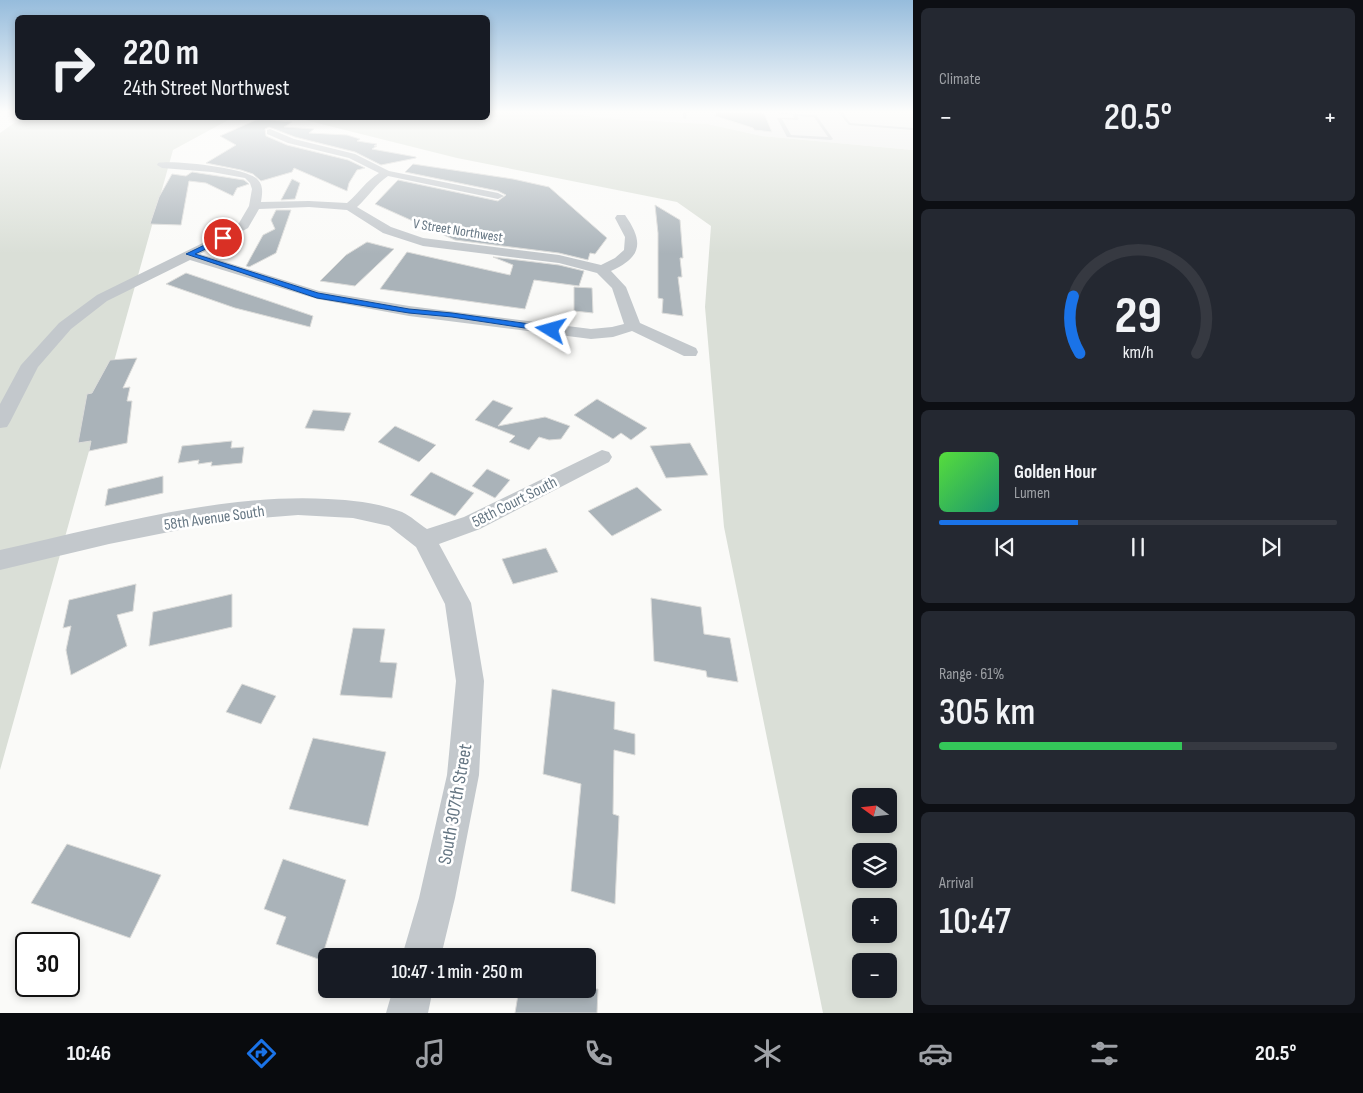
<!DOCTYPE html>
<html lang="en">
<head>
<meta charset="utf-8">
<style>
  :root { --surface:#171b24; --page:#242831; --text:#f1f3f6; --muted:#9ea1a6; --line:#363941; --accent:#1a73e8 }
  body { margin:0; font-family:"Sofia Sans Condensed",sans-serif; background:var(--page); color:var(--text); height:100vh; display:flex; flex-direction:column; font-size:19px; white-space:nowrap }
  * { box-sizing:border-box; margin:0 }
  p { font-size:16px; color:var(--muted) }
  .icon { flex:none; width:28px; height:28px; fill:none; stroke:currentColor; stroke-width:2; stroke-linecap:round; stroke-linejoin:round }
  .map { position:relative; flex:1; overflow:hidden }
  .drawer { display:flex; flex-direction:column; gap:8px; padding:8px; background:#0d0f14; width:450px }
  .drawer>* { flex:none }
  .hud { position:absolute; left:15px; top:15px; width:475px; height:105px; border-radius:8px; box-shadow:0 2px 8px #0003; background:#171b24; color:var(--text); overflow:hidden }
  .needle { width:32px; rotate:285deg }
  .tools { position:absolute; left:852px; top:788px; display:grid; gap:10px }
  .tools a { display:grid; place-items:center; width:45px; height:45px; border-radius:8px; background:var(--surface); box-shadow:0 2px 8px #0003; font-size:25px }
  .speed { position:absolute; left:15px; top:932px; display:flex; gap:10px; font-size:25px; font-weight:700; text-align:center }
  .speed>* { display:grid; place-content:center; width:65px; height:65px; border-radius:50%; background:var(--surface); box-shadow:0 2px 8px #0003; line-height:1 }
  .speed .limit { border:2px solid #111; border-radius:8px; background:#fff; color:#111 }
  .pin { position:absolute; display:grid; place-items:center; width:42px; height:42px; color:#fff; margin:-21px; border:2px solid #fff; border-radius:50%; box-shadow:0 1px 5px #0007 }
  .me { position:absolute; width:55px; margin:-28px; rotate:278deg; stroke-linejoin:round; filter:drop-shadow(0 0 4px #0008) }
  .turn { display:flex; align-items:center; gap:18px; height:105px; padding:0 25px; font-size:22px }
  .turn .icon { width:65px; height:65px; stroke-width:2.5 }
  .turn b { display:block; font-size:35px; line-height:42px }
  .big { font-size:38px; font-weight:600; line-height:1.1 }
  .drawer .widget { flex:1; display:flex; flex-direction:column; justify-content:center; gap:8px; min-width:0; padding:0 18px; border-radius:8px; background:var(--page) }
  .drawer .dial { align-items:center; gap:0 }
  .dial svg { height:130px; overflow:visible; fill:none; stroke:var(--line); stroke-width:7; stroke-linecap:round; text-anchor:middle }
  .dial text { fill:var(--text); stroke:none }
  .song { display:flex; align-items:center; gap:15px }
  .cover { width:60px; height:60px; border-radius:8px; background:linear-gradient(135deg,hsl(110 70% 55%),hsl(160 70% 35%)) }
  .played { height:5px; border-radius:2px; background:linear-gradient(90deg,var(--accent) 35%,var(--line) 35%) }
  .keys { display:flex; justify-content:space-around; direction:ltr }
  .heat { display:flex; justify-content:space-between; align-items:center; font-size:28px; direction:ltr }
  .charge { height:8px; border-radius:4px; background:linear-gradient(90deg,#34c759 61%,var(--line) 0) }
  .trip { position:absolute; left:318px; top:948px; width:278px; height:50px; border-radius:8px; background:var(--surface); box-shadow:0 2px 8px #0003; font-weight:600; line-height:50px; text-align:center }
  .dock { display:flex; height:80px; justify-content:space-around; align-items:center; background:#090b0e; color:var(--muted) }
  .dock .icon { width:35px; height:35px }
  .dock .active { color:var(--accent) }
  .dock b { font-size:22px; color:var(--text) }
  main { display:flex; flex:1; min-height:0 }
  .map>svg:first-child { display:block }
  .built { fill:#e8e9e9 }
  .green { fill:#dadfd7; fill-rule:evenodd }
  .building { fill:#aab3b9; stroke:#dcdcda }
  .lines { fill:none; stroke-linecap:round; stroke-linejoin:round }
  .service { fill:#c3c8cc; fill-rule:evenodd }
  .minor { fill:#c3c8cc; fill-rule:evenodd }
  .route { fill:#1a73e8; stroke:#114b97 }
  .labels { text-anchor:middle; stroke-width:5; stroke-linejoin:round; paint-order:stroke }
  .far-street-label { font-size:14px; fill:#657683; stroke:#fff }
  .street-label { font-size:16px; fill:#657683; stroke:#fff }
  .near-street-label { font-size:19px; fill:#657683; stroke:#fff }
</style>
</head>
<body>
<main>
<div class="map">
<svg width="913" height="1013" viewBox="0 0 913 1013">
  <rect width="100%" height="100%" fill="#fafaf8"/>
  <!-- built -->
  <path class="built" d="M552 112H913V150L762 136 708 124 618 119Z"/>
  <!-- green -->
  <g class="green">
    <path d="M488 112H552L618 119 708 124 762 136 913 150V1013H823L724 527 705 307 711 226 677 202 457 158 297 118H488ZM861 796H889V824H861ZM861 851H889V879H861ZM861 906H889V934H861ZM861 961H889V989H861Z"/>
    <path d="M30 118H232L173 150 0 770V133L14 123Z"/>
  </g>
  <!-- building -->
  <g class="building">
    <path d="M716 112 764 113 772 132 754 130 753 128 715 116Z"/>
    <path d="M258 119 292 122 284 127 314 129 309 133 347 135 360 139 357 141 377 144 374 146H377L372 149 416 157V158L381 165 355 152 295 137 269 127 265 129 266 136 287 145 348 160 365 168 357 170 349 183 347 191 294 168 292 172 261 181 253 174 241 170 206 163 236 145 220 136Z"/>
    <path d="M413 164 513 179 549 187 607 238 595 254 590 253 588 260 559 253 455 240 375 204 398 180 498 201 506 195 498 191 405 172Z"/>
    <path d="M192 172 244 180 249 184 237 188 233 196 206 183 189 181 181 225 150 224 159 197 172 174 186 176Z"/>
    <path d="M292 179 300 183 295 199 281 200Z"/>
    <path d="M655 205 680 220 683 258H680L682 277H678L683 316 662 313 663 299 658 298V233Z"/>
    <path d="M276 210H291L276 253 249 267 246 266 263 235 275 229 271 220Z"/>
    <path d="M367 242 394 249 355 286 320 281 346 255Z"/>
    <path d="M407 252 510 275 513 265 493 257 559 265 584 271 579 286 534 280 525 309 380 289Z"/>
    <path d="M186 273 313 316 310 327 235 308 166 284Z"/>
    <path d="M574 287 592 288 593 313 574 311Z"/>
    <path d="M137 358 123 388 130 387 127 401H132L127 443 89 451 91 441 78 443 87 394 92 393 110 360Z"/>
    <path d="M597 399 647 428 631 440 621 433 613 439 574 415Z"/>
    <path d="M493 400 513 408 498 426 545 417 570 426 561 439 549 440 539 437 529 450 509 442 515 436 475 420Z"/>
    <path d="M313 410 351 413 344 431 305 428Z"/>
    <path d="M395 426 436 445 419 462 378 442Z"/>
    <path d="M232 441 231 448 244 447 242 463 211 466 212 462 198 464 199 460 178 463 182 446Z"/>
    <path d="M690 443 708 475 666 478 650 446Z"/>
    <path d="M487 469 510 480 495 498 472 486Z"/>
    <path d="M431 472 474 493 455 516 410 495Z"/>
    <path d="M163 476V493L105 506 108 489Z"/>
    <path d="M637 487 662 510 612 536 588 511Z"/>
    <path d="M546 548 558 572 513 584 502 559Z"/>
    <path d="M136 584 133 611 117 615 127 646 71 675 66 650 71 626 63 628 69 600Z"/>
    <path d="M232 594V627L149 646 153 612Z"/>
    <path d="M651 598 701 607 704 634 730 638 738 682 707 677 706 671 654 661Z"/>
    <path d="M353 628 385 629 380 662 397 663 392 698 340 695Z"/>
    <path d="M242 684 276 696 261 724 226 712Z"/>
    <path d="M552 689 615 702 614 729 635 734V755L614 750 613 814 619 816 615 904 571 891 581 784 543 774Z"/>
    <path d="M313 738 386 752 368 826 289 809Z"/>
    <path d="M67 844 161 875 130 938 31 903Z"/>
    <path d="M283 859 346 880 321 960 276 944 286 917 264 909Z"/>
    <path d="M519 989H598L597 1013H515Z"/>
  </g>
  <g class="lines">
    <!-- service -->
    <g class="service">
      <path d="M683 112H687L686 119 683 118Z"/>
      <path d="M766 112 816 115 833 139 831 140 787 137 777 118H794L793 115ZM797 116 814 117 828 137 791 135 782 119 797 120 799 119Z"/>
      <path d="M838 112H842L850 123 913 128V130L849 125Z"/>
    </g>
    <!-- minor -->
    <g class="minor">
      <path d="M270 129 294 139 355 154 389 171 498 193 504 196 498 199 388 176C375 185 369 196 357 207L391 227 423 238 559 255 601 265 615 258 624 250 625 237 615 218 617 215H625C644 242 642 257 611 271L626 287 640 323 696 348 698 352 696 356H684L632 331 613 337 591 339 409 316 317 299 190 260 107 301 71 329 38 367 10 422 7 427 0 428V404L21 365 59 323 97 295 219 235 239 223 249 206 252 189 250 183 245 178 212 172 162 168 157 165 158 163C174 160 249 168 258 180 264 186 262 195 261 202L309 201 347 203C359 193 366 181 379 173L349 158 288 143 267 134V130ZM309 207 347 210 383 233 423 246 559 263 597 273 612 288 624 324 612 327 591 329 409 306 319 291 200 254 248 228 259 209Z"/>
      <path d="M602 450 609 452 612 457 609 462 480 529 439 544 471 603 484 681 479 775 455 898 441 956H402L419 898 447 775 456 681 445 604 416 547 389 526 353 518 298 515 224 521 109 544 0 570V550C104 527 221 493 328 499 352 500 379 503 402 512 411 516 419 524 427 529L464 517Z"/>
      <path d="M393 989H433L428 1013H386Z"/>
    </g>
  </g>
  <!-- sky -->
  <linearGradient id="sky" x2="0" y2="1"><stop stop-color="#96bcdc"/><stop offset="0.44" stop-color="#fdfdfc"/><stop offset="1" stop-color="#fdfdfc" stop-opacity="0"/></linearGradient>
  <rect width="913" height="254" fill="url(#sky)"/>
  <!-- route -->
  <path class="route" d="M223 236 225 237V240L195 254 318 293 409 309 452 313 551 327 555 330 551 332 452 317 409 313 317 298 186 254Z"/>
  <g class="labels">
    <!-- far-street labels -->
    <g class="far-street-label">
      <text transform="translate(458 230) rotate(9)" y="5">V Street Northwest</text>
    </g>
    <!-- street labels -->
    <g class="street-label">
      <text transform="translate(514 501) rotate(-27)" y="6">58th Court South</text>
      <text transform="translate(214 517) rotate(-8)" y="6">58th Avenue South</text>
    </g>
    <!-- near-street labels -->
    <g class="near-street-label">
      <text transform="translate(454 804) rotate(-80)" y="7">South 307th Street</text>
    </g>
  </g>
</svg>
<div class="tools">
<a><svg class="needle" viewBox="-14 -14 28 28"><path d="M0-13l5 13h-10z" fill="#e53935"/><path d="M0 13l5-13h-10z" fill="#9ea1a6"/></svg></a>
<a><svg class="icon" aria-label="layers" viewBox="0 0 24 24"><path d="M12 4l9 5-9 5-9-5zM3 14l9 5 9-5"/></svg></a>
<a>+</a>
<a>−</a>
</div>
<div class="speed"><div class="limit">30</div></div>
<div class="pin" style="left:223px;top:238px;background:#d93025"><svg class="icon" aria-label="arrive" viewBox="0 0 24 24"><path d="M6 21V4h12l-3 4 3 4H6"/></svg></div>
<svg class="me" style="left:551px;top:330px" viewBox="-20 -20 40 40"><path d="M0-17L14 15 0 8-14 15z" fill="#1a73e8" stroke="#fff" stroke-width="4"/></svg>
<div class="trip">10:47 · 1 min · 250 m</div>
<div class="hud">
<div class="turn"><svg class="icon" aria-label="right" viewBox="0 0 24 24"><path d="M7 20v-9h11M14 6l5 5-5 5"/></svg><div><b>220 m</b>24th Street Northwest</div></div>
</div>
</div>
<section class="drawer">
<div class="widget"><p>Climate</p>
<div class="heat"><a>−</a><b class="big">20.5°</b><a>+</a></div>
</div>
<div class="widget dial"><svg viewBox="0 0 100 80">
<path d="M14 69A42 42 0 1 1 86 69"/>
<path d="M14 69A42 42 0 0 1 10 34" stroke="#1a73e8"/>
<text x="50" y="56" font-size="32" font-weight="700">29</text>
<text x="50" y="72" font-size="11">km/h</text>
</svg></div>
<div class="widget">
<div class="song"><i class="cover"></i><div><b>Golden Hour</b><p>Lumen</p></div></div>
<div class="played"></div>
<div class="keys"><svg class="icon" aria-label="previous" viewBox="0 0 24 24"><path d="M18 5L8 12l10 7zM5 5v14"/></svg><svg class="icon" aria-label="pause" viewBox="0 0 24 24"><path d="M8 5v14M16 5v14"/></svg><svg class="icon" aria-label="next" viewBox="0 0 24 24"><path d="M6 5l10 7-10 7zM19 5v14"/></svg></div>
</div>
<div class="widget"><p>Range · 61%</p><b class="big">305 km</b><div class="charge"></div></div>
<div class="widget"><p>Arrival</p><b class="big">10:47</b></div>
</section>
</main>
<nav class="dock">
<b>10:46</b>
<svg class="icon active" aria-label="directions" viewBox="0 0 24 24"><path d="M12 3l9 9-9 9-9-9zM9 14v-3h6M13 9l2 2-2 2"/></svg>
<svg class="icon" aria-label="music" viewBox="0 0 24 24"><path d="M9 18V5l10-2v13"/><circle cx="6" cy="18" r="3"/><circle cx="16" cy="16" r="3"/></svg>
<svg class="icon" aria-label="phone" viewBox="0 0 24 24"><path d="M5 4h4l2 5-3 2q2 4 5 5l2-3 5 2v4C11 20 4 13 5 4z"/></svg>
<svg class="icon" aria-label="climate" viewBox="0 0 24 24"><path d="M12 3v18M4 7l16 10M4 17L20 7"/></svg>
<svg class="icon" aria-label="car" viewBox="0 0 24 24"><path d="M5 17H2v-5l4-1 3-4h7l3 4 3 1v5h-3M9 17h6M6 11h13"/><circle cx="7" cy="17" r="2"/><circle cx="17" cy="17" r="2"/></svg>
<svg class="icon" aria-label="filters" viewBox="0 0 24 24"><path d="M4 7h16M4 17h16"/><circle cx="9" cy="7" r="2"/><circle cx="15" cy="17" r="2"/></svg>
<b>20.5°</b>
</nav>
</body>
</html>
